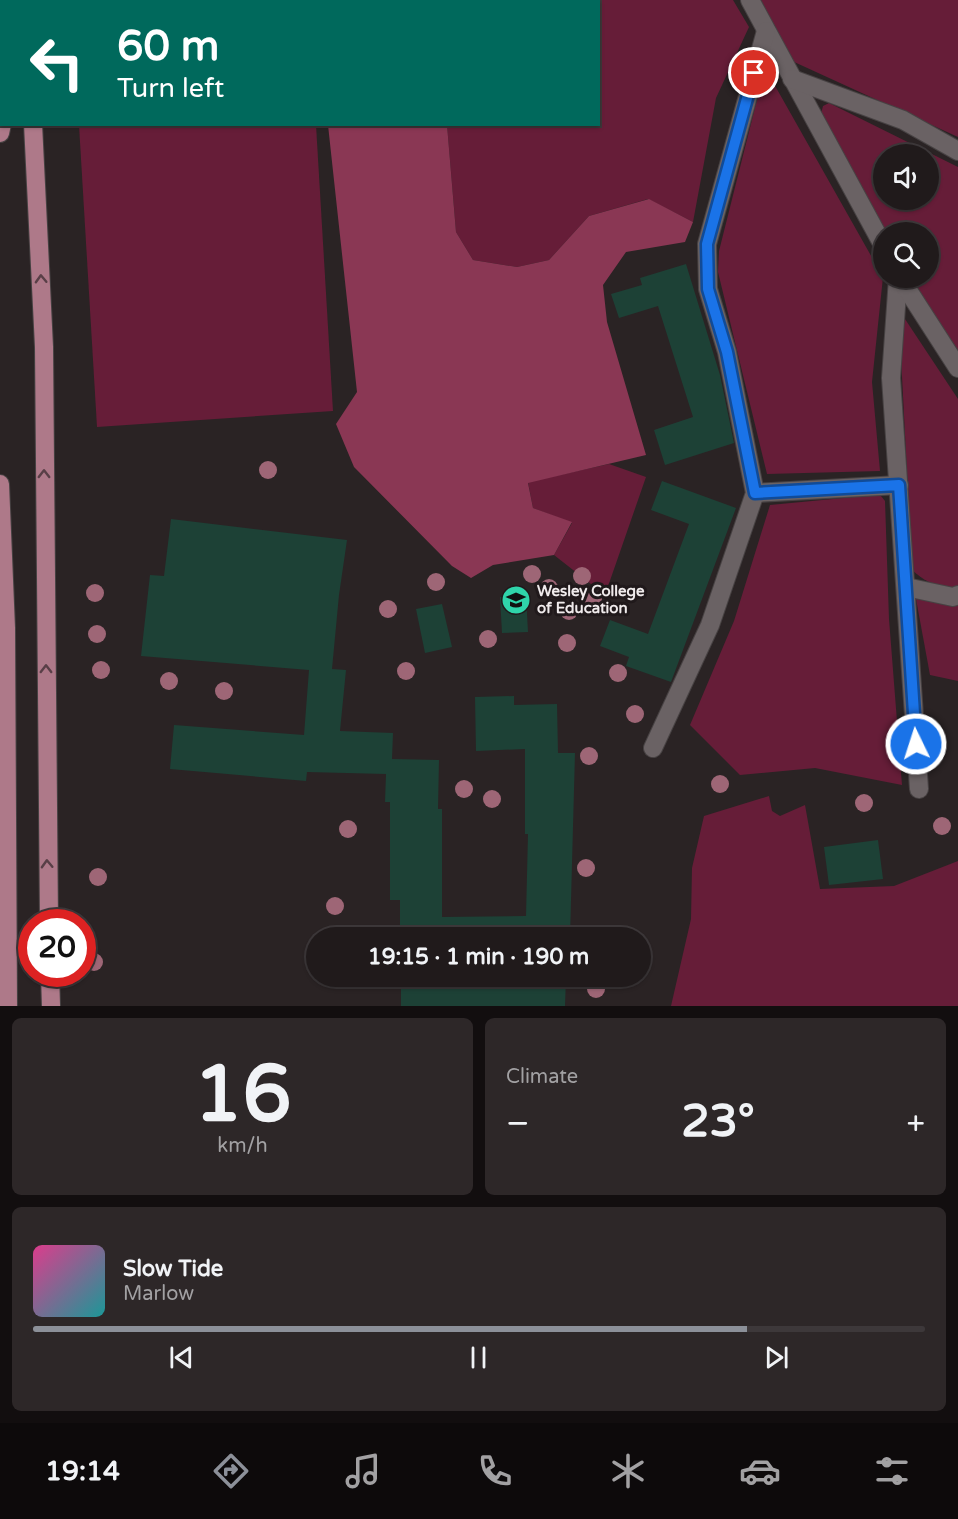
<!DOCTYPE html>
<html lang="en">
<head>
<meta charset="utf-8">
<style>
  :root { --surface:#201a1b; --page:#2d2728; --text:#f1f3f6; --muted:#a2a1a3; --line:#3d383a; --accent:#8c9099 }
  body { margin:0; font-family:"Varela Round",sans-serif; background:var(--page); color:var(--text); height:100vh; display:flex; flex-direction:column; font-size:22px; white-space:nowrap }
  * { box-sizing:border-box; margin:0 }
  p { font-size:20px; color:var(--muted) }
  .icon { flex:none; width:33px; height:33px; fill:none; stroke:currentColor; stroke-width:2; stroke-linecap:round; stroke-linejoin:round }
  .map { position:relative; height:1006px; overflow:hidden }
  .side { display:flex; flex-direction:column; gap:12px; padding:12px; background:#120e0f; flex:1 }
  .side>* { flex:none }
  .top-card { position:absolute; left:0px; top:0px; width:600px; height:126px; box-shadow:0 2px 4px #0004,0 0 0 2px var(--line); background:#00695c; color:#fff; overflow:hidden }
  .buttons { position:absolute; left:873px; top:144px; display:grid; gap:12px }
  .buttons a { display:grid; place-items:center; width:66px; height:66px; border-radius:50%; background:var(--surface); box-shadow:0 2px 4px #0004,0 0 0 2px var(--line); font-size:30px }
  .speed { position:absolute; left:18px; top:909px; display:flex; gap:12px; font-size:30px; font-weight:700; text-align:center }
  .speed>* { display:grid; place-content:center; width:78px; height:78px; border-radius:50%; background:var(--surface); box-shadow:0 2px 4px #0004,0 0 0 2px var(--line); line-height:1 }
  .speed .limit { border:9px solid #d22; background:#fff; color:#111 }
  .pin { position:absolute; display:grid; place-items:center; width:51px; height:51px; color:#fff; margin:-26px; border:3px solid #fff; border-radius:50%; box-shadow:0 2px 6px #0007 }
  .me { position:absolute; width:66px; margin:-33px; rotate:356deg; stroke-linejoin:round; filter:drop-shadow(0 0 4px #0008) }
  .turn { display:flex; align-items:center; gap:21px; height:126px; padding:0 18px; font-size:27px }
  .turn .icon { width:78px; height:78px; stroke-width:2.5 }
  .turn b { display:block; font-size:42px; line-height:51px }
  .big { font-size:45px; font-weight:800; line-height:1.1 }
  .side .tile { flex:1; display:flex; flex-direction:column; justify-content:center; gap:9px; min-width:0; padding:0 21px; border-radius:9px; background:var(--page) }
  .side .dial { align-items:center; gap:0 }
  .dial b { font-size:78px; line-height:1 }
  .song { display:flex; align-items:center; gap:18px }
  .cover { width:72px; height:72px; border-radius:9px; background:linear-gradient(135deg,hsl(330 70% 55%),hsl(180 70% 35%)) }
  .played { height:6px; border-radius:3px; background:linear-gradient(90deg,var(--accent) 80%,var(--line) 80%) }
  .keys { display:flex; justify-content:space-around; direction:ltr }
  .heat { display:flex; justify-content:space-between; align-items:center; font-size:33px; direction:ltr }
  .side .tiles { flex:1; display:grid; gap:12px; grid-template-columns:1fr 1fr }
  .tile:last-child { grid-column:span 2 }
  .trip { position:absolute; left:306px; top:927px; width:345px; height:60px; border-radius:30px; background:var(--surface); box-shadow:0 2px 4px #0004,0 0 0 2px var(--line); font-weight:800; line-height:60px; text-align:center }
  .menu { display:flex; height:96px; justify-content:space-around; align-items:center; background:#0d0a0b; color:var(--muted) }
  .menu .icon { width:42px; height:42px }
  .menu .active { color:var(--accent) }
  .menu b { font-size:27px; color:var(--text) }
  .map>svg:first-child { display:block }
  .green { fill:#661d38; fill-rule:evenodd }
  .forest { fill:#8a3754 }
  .building { fill:#1d4136 }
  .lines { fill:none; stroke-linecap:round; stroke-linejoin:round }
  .minor-casing { stroke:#474243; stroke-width:20 }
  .major-casing { stroke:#474243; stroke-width:20 }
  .minor { stroke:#6a6264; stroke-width:18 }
  .major { stroke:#ae7989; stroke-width:18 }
  .tree { fill:#9e6676 }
  .oneway { stroke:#593f47 }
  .route-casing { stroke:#114b97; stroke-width:15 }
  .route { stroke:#1a73e8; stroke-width:10 }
  .labels { text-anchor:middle; stroke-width:6; stroke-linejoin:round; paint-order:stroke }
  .poi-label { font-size:15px; font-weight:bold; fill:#f0ebec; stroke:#20191b; text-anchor:start }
</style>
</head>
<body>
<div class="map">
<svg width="958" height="1006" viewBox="0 0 958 1006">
  <rect width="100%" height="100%" fill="#2a2324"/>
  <!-- green -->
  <g class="green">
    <path d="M386 0H733L749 27 716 98 693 222 648 199 589 216 549 260 517 267 473 260 456 232 447 125 598 124V2Z"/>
    <path d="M761 0H958V137L792 61Z"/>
    <path d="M765 68 883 277 872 382 880 471 767 474 718 272 719 251Z"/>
    <path d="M829 103 958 167V354L908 278H928V232H884L821 114 823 106ZM884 154H928V200H884Z"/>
    <path d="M79 125H316L333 411 97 427Z"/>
    <path d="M903 316 958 399V586C941 591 924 581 912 570L899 318Z"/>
    <path d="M609 464 646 477 605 595 554 555 572 523 533 508 528 482Z"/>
    <path d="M875 495 881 496 885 501 889 619 902 785 815 768 740 775 690 725 734 621 770 505Z"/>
    <path d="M916 599 958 603V681L930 675Z"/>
    <path d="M769 796 772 811 780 816 805 805 820 889 894 886 958 861V1006H671L691 919 692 868 704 816Z"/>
  </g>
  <!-- forest -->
  <path class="forest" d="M328 125H447L456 232 473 260 517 267 549 260 589 216 649 199 693 222 685 242 626 252 603 285 607 322 646 455 528 483 533 508 572 522 554 555 493 565 471 578 452 566 354 467 336 424 357 392Z"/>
  <!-- building -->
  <g class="building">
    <path d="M686 264 720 375 734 443 665 465 654 430 693 417 658 306 619 318 611 294 642 285 640 278Z"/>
    <path d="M662 481 736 508 671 682 626 666 629 657 600 646 610 620 648 634 689 524 651 510Z"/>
    <path d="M171 519 347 540 339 595 332 669 346 670 340 731 393 733 392 759 439 760 438 809H442V917L526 916 528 834H525V749L476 751 475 697 514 696V705L557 704 558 753H575L570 938H400V900H390V802H385L386 774 307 772 306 781 170 769 174 725 304 735 309 670 141 656 150 575 164 576Z"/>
    <path d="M526 595 528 632 502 633 500 597Z"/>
    <path d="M442 604 452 647 425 653 416 609Z"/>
    <path d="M878 840 883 879 829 885 824 847Z"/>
    <path d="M401 976H568L566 978 565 1006H401Z"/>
  </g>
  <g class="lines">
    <!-- minor casing -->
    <g class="minor-casing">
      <g id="minor">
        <path d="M750 0 884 247"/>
        <path d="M792 79 903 120 958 151"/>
        <path d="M898 278 891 378 919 789"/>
        <path d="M900 278 958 368"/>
        <path d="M755 493 899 485"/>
        <path d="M906 587 953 597 958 595"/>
        <path d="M653 748 710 625 755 493 727 352 708 289 707 244 766 31"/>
      </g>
    </g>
    <!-- major casing -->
    <g class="major-casing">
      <g id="major">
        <path d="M24 0V2"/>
        <path d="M33 124 44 347 49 922"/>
        <path d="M0 133 2 124"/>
        <path d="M0 484 6 628 8 1006"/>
        <path d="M50 974 51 1006"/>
      </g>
    </g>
    <!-- minor -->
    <use href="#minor" class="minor"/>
    <!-- major -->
    <use href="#major" class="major"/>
  </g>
  <!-- trees -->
  <g class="tree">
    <circle cx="268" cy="470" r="9"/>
    <circle cx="532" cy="574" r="9"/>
    <circle cx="582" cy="576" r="9"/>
    <circle cx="436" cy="582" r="9"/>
    <circle cx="549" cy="588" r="9"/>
    <circle cx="95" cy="593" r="9"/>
    <circle cx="593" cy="599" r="9"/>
    <circle cx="388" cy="609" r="9"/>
    <circle cx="569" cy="611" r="9"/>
    <circle cx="97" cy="634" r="9"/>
    <circle cx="488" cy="639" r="9"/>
    <circle cx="567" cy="643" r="9"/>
    <circle cx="101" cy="670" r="9"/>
    <circle cx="406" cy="671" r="9"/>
    <circle cx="618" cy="673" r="9"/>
    <circle cx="169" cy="681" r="9"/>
    <circle cx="224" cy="691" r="9"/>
    <circle cx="635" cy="714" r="9"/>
    <circle cx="589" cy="756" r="9"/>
    <circle cx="720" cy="784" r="9"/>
    <circle cx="464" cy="789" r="9"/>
    <circle cx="492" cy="799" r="9"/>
    <circle cx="864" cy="803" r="9"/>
    <circle cx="942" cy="826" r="9"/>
    <circle cx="348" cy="829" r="9"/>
    <circle cx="586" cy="868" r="9"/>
    <circle cx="98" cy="877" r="9"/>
    <circle cx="335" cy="906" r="9"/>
    <circle cx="94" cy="962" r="9"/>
    <circle cx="596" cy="989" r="9"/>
  </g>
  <!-- one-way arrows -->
  <defs><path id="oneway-chevron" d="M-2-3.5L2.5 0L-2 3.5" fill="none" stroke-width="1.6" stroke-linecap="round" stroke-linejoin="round" transform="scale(1.5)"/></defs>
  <g class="oneway">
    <use href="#oneway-chevron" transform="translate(41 279) rotate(-92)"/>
    <use href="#oneway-chevron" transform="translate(44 474) rotate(-90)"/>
    <use href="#oneway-chevron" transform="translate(46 669) rotate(-90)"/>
    <use href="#oneway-chevron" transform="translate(47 864) rotate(-92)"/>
  </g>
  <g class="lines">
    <!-- route casing -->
    <g class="route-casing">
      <path id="route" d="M754 73 707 244 708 289 727 352 755 493 899 485 916 744"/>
    </g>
    <!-- route -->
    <use href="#route" class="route"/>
  </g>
  <!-- icons -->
  <defs>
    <g id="university-disc" transform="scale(1.5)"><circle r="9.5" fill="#2fd4aa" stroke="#20191b"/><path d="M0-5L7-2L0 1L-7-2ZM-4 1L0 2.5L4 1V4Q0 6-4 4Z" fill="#111"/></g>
  </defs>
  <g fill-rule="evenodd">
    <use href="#university-disc" x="516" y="600"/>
  </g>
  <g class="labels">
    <!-- poi labels -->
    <g class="poi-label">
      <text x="537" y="596">Wesley College<tspan x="537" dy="17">of Education</tspan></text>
    </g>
  </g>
</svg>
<div class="buttons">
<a><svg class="icon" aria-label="sound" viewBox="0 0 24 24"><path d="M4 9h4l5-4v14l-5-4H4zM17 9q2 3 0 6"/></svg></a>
<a><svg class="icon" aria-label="search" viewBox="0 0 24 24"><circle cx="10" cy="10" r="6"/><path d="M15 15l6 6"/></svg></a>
</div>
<div class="speed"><div class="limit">20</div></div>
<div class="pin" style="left:754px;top:73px;background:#d93025"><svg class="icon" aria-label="arrive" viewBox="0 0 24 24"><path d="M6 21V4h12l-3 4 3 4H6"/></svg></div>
<svg class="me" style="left:916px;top:744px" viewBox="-20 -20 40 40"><circle r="17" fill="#1a73e8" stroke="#fff" stroke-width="3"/><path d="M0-11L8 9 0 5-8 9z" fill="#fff"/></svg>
<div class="trip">19:15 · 1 min · 190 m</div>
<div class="top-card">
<div class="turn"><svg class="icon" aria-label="left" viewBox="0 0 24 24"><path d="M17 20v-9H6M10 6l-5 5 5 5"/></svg><div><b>60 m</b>Turn left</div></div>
</div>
</div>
<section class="side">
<div class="tiles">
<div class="tile dial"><b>16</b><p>km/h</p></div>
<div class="tile"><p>Climate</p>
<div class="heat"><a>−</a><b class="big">23°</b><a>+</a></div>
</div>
<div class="tile">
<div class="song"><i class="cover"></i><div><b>Slow Tide</b><p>Marlow</p></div></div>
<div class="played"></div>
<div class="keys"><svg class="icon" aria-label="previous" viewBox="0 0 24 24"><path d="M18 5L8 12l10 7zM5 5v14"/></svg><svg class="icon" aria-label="pause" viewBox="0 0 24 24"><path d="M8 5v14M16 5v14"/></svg><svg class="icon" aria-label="next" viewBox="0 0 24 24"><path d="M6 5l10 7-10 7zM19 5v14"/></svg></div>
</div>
</div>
</section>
<nav class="menu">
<b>19:14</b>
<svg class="icon active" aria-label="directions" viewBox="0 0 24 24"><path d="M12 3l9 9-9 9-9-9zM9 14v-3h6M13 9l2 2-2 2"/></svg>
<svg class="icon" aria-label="music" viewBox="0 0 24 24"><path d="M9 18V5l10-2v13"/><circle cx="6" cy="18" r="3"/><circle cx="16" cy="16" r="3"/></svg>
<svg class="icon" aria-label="phone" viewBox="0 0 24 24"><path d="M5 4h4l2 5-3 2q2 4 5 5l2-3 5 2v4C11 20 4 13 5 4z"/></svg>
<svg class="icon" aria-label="climate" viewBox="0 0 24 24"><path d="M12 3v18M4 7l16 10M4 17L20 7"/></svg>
<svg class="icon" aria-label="car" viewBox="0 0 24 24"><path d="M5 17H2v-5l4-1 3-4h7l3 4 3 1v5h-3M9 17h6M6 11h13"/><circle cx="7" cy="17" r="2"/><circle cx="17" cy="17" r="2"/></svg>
<svg class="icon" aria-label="filters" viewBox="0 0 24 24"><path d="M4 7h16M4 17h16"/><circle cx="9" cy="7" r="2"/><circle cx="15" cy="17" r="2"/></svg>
</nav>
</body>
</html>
